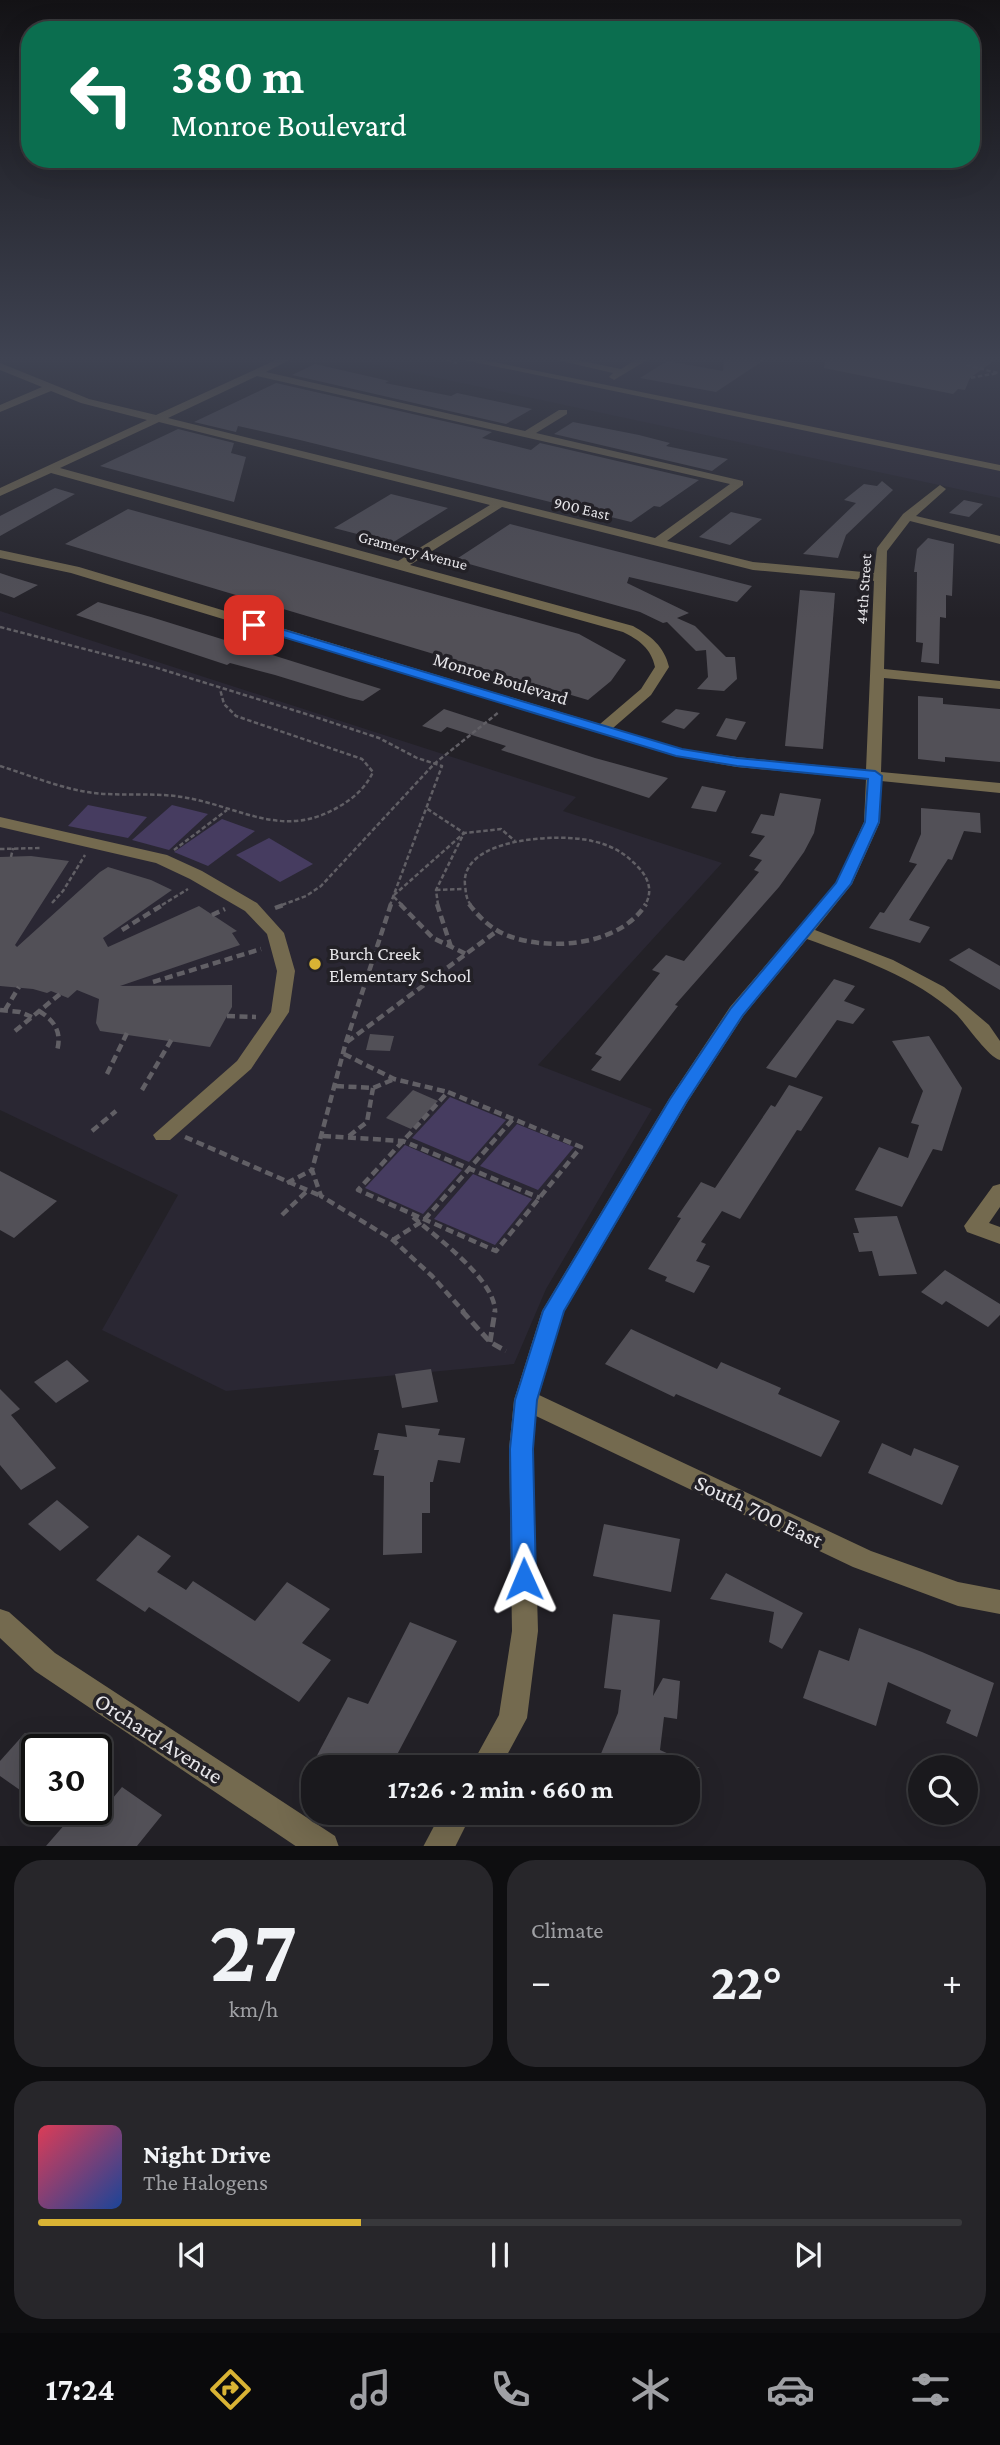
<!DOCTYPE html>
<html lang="en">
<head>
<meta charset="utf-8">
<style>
  :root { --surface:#1a191d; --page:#27262a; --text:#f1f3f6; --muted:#9fa0a4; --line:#38383b; --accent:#d9b334 }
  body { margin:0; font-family:"Crimson Pro",serif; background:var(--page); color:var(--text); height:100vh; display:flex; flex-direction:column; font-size:26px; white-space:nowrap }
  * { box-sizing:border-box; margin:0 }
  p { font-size:23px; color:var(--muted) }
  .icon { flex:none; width:38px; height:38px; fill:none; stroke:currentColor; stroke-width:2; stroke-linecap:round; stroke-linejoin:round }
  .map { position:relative; height:1846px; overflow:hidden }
  .details { display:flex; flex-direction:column; gap:14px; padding:14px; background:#0e0e10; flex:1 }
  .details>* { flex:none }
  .hud { position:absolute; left:21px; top:21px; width:959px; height:147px; border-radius:28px; box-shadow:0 7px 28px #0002,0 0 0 2px var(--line); background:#0b6e4f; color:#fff; overflow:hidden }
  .fabs { position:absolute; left:908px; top:1755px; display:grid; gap:14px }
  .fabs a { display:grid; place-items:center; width:70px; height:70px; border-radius:50%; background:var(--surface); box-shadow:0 7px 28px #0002,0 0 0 2px var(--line); font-size:35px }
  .speed { position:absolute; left:21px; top:1734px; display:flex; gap:14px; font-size:35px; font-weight:700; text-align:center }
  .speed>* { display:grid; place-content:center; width:91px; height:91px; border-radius:50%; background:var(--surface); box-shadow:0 7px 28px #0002,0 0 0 2px var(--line); line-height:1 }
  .speed .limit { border:4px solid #111; border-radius:10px; background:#fff; color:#111 }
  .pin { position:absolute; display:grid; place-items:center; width:60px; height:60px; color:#fff; margin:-30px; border-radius:14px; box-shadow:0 4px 10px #0006 }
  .me { position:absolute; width:77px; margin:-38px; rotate:359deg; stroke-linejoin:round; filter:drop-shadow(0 0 5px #0008) }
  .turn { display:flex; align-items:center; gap:24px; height:147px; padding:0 35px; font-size:32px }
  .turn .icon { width:91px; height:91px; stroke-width:2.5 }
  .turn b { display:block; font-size:49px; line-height:60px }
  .big { font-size:52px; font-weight:700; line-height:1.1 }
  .details .card { flex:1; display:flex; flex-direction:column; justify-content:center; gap:10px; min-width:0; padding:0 24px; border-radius:28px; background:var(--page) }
  .details .dial { align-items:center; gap:0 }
  .dial b { font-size:91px; line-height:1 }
  .song { display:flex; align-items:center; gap:21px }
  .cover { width:84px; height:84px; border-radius:10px; background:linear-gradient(135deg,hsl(350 70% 55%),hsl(220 70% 35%)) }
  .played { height:7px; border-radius:4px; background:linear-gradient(90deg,var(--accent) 35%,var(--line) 35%) }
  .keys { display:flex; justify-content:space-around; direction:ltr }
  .heat { display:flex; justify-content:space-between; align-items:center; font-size:38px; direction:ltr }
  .details .tiles { flex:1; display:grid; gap:14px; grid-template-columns:1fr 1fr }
  .card:last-child { grid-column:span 2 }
  .trip { position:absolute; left:301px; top:1755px; width:399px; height:70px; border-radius:28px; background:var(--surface); box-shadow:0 7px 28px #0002,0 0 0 2px var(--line); font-weight:700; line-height:70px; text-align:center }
  .tab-bar { display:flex; height:112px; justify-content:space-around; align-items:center; background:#0a0a0c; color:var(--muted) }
  .tab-bar .icon { width:49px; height:49px }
  .tab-bar .on { color:var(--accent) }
  .tab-bar b { font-size:32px; color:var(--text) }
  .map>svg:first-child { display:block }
  .built { fill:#2a2733 }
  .green { fill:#463c60 }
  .building { fill:#525057 }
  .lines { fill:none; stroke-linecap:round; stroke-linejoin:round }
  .path-far2 { stroke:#615f65; stroke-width:2.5; stroke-dasharray:4.5 2.5; stroke-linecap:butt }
  .path-far1 { stroke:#615f65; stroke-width:4.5; stroke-dasharray:8 4.5; stroke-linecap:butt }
  .path { stroke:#615f65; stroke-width:5; stroke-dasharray:10 5; stroke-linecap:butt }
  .minor { fill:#746a4f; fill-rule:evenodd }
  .route { fill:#1a73e8; stroke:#114b97; stroke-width:2 }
  .poi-dot { fill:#d9b334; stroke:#232127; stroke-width:2.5 }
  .labels { text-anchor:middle; stroke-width:7; stroke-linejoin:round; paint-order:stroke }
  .far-street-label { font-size:16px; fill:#e7e6ea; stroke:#232127 }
  .street-label { font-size:19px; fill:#e7e6ea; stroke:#232127 }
  .poi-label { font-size:19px; fill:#e7e6ea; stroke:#232127; text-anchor:start }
  .near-street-label { font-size:23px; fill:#e7e6ea; stroke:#232127 }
</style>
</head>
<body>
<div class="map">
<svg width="1000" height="1847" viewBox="0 0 1000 1847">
  <rect width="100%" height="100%" fill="#232127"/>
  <!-- built -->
  <g class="built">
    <path d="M354 360H1000V498Z"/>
    <path d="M0 611 576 797 563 811 722 863 538 1065 652 1109 546 1289 514 1364 226 1391 102 1330 178 1195 0 1110Z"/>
  </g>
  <!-- green -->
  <g class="green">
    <path d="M88 805 147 817 128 838 68 826Z"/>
    <path d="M172 805 208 814 169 850 132 840Z"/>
    <path d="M222 819 255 831 208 866 174 852Z"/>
    <path d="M269 838 313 864 280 882 236 855Z"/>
    <path d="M450 1097 506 1120 469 1162 412 1138Z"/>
    <path d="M517 1124 574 1147 538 1190 480 1166Z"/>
    <path d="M405 1145 462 1170 423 1214 365 1188Z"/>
    <path d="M473 1174 532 1199 495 1245 434 1219Z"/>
  </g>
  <!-- building -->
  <g class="building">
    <path d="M724 360H764L716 392 640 378 667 361 723 371Z"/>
    <path d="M825 360H995L970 378 965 390 958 389 953 394 824 368Z"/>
    <path d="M315 364 389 381 385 383 451 396 457 393 532 409 506 424 292 375Z"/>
    <path d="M276 383 492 432 482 438 531 450 540 443 699 480 660 507 654 506 631 522 300 440 238 426 236 432 194 422Z"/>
    <path d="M573 422 639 435 670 443 666 446 728 459 712 471 554 434Z"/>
    <path d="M178 429 234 443 231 453 246 457 234 502 100 466Z"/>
    <path d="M882 481 893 490 846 535 838 558 803 554 856 503 844 500 864 484 877 486Z"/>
    <path d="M55 488 75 494 0 536V516Z"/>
    <path d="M391 494 448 508 392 543 334 528Z"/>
    <path d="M964 500 983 504 969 517 949 513Z"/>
    <path d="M128 509 579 634 626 660 611 681 588 700 65 544Z"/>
    <path d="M731 512 762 519 730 545 699 537Z"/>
    <path d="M510 524 752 586 737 602 629 577 627 583 689 613 677 618 695 626 726 657H735L737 679 724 691 697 689 708 677 706 650 696 651 667 622 663 623 640 612 455 560Z"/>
    <path d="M928 538 954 544 952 596 946 595V618L940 617 939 664 921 662 923 643 916 642 917 572H914L917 549Z"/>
    <path d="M0 573 12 577 38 585 14 598 0 593Z"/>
    <path d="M800 590 835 593 823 749 785 746Z"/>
    <path d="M98 602 151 617 381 689 363 701 350 698 275 675 230 663 227 665 76 615Z"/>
    <path d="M918 696 943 698V704L1000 709V762L945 757V762L918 759Z"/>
    <path d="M444 709 595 758 668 778 649 798 501 750 506 746 447 727 441 732 422 726Z"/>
    <path d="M676 709 700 713 684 729 661 722Z"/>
    <path d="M726 718 746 722 736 740 716 736Z"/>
    <path d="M702 786 726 791 716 812 691 808Z"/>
    <path d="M780 793 821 799 814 833 804 852 779 887 675 1005 678 1006 620 1081 591 1070 602 1057 595 1054 660 973 652 970 666 955 684 961 759 872 754 870 762 860 749 856 765 836 751 833 761 814 774 816Z"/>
    <path d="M921 808 980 813 981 833 964 831 952 860 948 859 909 920 930 927 920 943 869 928 880 912 884 913 917 864 909 862 921 834Z"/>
    <path d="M31 856 69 861 15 945 17 947 100 872 108 867 151 880 172 890 103 938 108 947 199 906 237 931 232 933 240 945 120 986 232 985V1007L210 1047 100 1031 96 1023 99 999 77 990 68 998 51 991 47 993 33 989 0 986V857Z"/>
    <path d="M969 948 1000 966V990L949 960Z"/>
    <path d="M834 979 855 986 844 1001 865 1009 853 1024 837 1020 796 1078 766 1068Z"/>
    <path d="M370 1034 394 1036 390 1051 366 1050Z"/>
    <path d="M929 1036 962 1088 942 1151 933 1149 902 1207 855 1190 879 1147 908 1158 919 1125 911 1123 923 1091 892 1041Z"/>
    <path d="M789 1085 823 1097 801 1131 797 1130 740 1219 722 1211 701 1242 706 1244 696 1261 710 1266 694 1293 665 1281 667 1277 648 1269 681 1218 677 1217 701 1182 715 1188 771 1105 775 1107Z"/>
    <path d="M413 1090 438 1101 411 1129 386 1118Z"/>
    <path d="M0 1171 57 1201 14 1238 0 1230Z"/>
    <path d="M897 1216 917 1274 879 1276 872 1251 859 1252 853 1233H859L854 1218Z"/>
    <path d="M945 1270 1000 1304V1315L988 1327 946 1301 942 1305 921 1292Z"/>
    <path d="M631 1329 717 1369 721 1362 781 1388 778 1394 840 1421 821 1457 676 1394 674 1397 605 1364Z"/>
    <path d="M67 1360 89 1381 56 1403 34 1382Z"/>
    <path d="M431 1369 438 1402 402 1408 395 1374Z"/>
    <path d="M0 1389 20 1409 11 1415 56 1468 21 1490 0 1465Z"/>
    <path d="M405 1425 440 1429 438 1435 465 1438 460 1463 438 1460 433 1482H430V1513H422V1553L383 1555 384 1476 373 1475 379 1450H374L378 1433 407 1437Z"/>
    <path d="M882 1443 911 1456 914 1448 959 1466 942 1505 868 1473Z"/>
    <path d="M57 1500 89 1527 60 1551 28 1524Z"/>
    <path d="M604 1524 680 1539 671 1592 593 1576Z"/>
    <path d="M138 1535 171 1556 157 1572 186 1590 193 1581 255 1621 287 1582 330 1609 302 1643 331 1660 299 1702 149 1607 145 1612 96 1580Z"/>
    <path d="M726 1573 803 1613 782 1649 769 1642 774 1612 710 1599Z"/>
    <path d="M613 1614 660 1620 653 1696 663 1678 680 1681 677 1719 664 1717 660 1750 700 1768H595L618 1713 621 1690 604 1688Z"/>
    <path d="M410 1622 457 1641 390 1768H324L313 1763 348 1697 368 1704Z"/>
    <path d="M859 1628 922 1652 994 1683 977 1737 946 1723 951 1710 888 1682 876 1726 803 1698 819 1650 849 1661Z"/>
    <path d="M25 1733 37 1742V1802L0 1776V1761Z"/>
    <path d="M122 1787 162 1815 137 1846H46L66 1823 47 1810H103Z"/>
  </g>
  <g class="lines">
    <!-- path-far2 -->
    <g class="path-far2">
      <path d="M447 360 457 363"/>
      <path d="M966 365 998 373 970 378"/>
      <path d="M0 627 154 667 306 714 379 738 417 758 442 766 390 905"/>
      <path d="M0 766C29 775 57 787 87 792 118 797 151 792 182 797 240 806 283 841 340 806 354 798 366 787 373 772L362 759 236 716 224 704 220 689"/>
      <path d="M0 849 40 848"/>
      <path d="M174 850 227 810"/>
      <path d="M11 857 13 848"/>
      <path d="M436 890 462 889"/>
      <path d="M52 903 63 891 85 855"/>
      <path d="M162 905 188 889"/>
      <path d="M282 905 306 896 321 886 434 764 499 712"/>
      <path d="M402 905 393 896 464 833 426 808"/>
      <path d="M438 905 436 890 464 833 501 829 515 841"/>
      <path d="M471 905C466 899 466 893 465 885 460 837 561 833 592 841 611 845 625 853 638 867 649 878 653 892 645 905"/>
    </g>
    <!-- path-far1 -->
    <g class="path-far1">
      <path d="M391 904 346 1042 312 1170 321 1196 393 1240 432 1276 464 1312"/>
      <path d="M400 904 433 938 466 954"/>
      <path d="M437 904 451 947"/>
      <path d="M469 904C479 917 490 928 506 935 549 952 620 946 646 904"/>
      <path d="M275 908 286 904"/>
      <path d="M212 915 225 909"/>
      <path d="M122 930 164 904"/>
      <path d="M153 982 261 949"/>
      <path d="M0 1010 20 1012 32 1017"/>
      <path d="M5 1010 19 987"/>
      <path d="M39 1011C55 1021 62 1032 57 1051"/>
      <path d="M227 1016 256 1017"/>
      <path d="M15 1031 60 994"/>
      <path d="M347 1042 497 931"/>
      <path d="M344 1054 394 1079 448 1092"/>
      <path d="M107 1074 127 1033"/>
      <path d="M336 1086 373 1088 392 1080"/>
      <path d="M142 1090 173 1037"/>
      <path d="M448 1092 581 1147 496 1251 358 1190Z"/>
      <path d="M92 1131 116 1111"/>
      <path d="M323 1136 403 1141 540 1198"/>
      <path d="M349 1136 367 1122 373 1088"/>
      <path d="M185 1137 321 1196"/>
      <path d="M287 1183 312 1170"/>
      <path d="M282 1215 307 1191"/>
      <path d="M413 1217C436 1237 496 1280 495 1312"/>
      <path d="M393 1240 424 1220 513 1119"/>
    </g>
    <!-- path -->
    <g class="path">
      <path d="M462 1311 490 1342 506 1351"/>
      <path d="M490 1342 495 1311"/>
    </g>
    <!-- minor -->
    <g class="minor">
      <path d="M276 360H289L266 372 525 431 559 410H567V414L536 433 743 481V485L667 541 753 562 874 573 877 548 903 514 940 485 946 489 944 491 916 516 1000 536V544L910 521 887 551 884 669 1000 681V689L884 678 881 772 1000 783V793L881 781 880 822 852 884 815 930 893 960 944 987 989 1025 1000 1041V1060C988 1057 967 1025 956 1014 915 977 859 958 807 939L744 1015 688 1101 564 1312 539 1395 871 1551 958 1582 1000 1590V1614L958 1606 853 1567 536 1416 533 1449 538 1631 527 1718 500 1768H470L499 1715 512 1631 509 1449 514 1400 542 1311 669 1099 730 1007 836 883 864 822 866 779 737 767 675 756 71 573 0 558V550L79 567 600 724 641 689 655 667C651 648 639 640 623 632L51 473 0 496V488L147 420 81 403 51 391 0 412V405L42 387 0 370V363L89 399 156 415ZM257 376 730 484 655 538 168 418ZM159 422 490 505 398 561 60 468ZM502 507 753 570 874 581 866 770 737 757 682 749 613 728 651 695 669 667C664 646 651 636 633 626L410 565Z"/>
      <path d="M464 360H484L1000 465V471Z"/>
      <path d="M557 360H577L621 369 635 360H647L614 380 609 377 613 373Z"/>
      <path d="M0 817 167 855 202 871 257 903 284 933 295 971 289 1012 251 1069 170 1140H156L153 1135 237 1061 271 1012 277 971 267 934 245 911 190 879 156 863 0 827Z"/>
      <path d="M1000 1184V1207L989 1223 1000 1227V1244L967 1232 964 1226 993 1186Z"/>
      <path d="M0 1609 9 1612 55 1653 335 1836 339 1847H297L35 1671 0 1638Z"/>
      <path d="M441 1813H472L455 1847H423Z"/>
    </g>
  </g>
  <!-- sky -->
  <linearGradient id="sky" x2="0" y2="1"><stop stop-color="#131215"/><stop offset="0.58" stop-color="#3f4352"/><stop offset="1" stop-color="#3f4352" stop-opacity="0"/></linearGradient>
  <rect width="1000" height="619" fill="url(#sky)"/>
  <!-- route -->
  <path class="route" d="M254 621 682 749 737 758 875 771 882 776 879 822 851 884 743 1015 687 1101 564 1311 537 1400 533 1449 536 1579 533 1586 524 1589 516 1586 512 1579 510 1449 515 1400 543 1311 670 1099 731 1008 836 883 865 822 868 779 737 766 676 756 250 627 248 625Z"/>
  <!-- markers -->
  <circle class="poi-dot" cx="315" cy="964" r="7"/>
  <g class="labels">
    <!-- far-street labels -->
    <g class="far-street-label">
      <text transform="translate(582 508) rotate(13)" y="6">900 East</text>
      <text transform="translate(413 550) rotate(15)" y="6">Gramercy Avenue</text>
      <text transform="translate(863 589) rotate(-86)" y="6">44th Street</text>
    </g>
    <!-- street labels -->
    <g class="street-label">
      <text transform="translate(501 678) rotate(17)" y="7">Monroe Boulevard</text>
    </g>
    <!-- poi labels -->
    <g class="poi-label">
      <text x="329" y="960">Burch Creek<tspan x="329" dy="22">Elementary School</tspan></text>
    </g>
    <!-- near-street labels -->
    <g class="near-street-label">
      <text transform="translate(759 1511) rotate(26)" y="8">South 700 East</text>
      <text transform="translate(159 1738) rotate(33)" y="8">Orchard Avenue</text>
    </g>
  </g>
</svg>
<div class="fabs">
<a><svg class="icon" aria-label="search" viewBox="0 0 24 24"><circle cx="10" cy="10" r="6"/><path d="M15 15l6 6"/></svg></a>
</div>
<div class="speed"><div class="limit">30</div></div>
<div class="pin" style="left:254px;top:625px;background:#d93025"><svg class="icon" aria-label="arrive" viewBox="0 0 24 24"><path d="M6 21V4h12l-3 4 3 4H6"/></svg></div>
<svg class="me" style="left:524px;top:1579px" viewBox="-20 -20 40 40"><path d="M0-17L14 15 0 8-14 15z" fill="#1a73e8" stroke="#fff" stroke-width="4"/></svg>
<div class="trip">17:26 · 2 min · 660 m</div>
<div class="hud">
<div class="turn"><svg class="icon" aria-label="left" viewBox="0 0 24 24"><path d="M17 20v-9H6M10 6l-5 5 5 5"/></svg><div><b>380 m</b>Monroe Boulevard</div></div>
</div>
</div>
<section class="details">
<div class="tiles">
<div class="card dial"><b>27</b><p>km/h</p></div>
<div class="card"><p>Climate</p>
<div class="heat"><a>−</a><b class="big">22°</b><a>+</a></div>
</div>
<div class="card">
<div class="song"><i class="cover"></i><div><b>Night Drive</b><p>The Halogens</p></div></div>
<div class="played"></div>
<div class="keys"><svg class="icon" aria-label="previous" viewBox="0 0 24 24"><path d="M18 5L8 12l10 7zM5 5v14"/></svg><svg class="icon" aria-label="pause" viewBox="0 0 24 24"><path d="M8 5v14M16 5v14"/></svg><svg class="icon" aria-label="next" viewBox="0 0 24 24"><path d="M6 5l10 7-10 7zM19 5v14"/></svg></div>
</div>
</div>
</section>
<nav class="tab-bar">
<b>17:24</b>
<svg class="icon on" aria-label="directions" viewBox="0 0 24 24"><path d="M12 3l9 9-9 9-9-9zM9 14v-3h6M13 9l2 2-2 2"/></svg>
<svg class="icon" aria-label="music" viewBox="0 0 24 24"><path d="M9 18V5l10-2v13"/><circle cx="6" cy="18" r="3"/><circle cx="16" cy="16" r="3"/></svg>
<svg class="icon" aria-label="phone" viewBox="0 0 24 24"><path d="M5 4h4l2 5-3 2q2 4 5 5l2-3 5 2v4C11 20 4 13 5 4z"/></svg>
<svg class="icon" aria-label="climate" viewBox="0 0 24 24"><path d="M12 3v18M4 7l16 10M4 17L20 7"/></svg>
<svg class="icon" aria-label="car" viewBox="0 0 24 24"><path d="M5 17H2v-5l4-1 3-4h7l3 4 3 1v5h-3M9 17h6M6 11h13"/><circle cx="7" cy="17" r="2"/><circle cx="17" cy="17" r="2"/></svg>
<svg class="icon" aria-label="filters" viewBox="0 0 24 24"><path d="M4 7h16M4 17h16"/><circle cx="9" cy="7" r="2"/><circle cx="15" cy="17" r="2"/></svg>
</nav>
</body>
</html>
